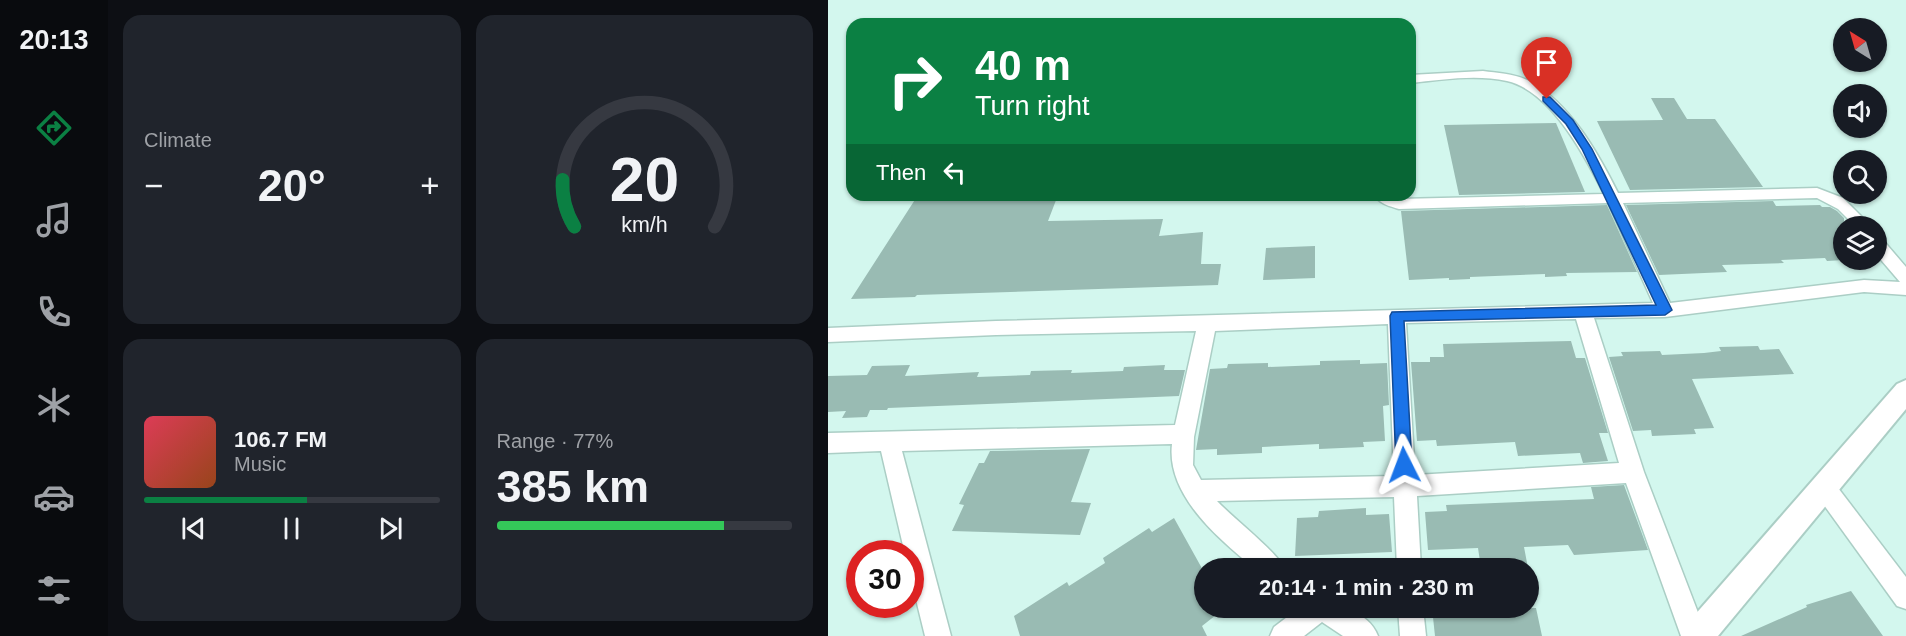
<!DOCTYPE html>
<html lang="en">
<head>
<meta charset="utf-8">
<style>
  :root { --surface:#171b24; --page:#20242c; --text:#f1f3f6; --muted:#9ea1a6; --line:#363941; --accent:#0b8043 }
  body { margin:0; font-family:Helvetica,sans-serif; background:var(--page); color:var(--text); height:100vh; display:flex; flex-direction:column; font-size:22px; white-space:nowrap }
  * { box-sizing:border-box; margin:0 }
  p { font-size:20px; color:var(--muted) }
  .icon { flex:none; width:33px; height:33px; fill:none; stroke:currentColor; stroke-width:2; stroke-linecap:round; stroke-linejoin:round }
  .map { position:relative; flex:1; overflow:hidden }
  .sheet { display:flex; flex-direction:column; gap:15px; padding:15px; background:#0d0f14; width:720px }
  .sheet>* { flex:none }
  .banner { position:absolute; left:18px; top:18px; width:570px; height:183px; border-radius:18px; box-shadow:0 2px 4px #0004; background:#0b8043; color:#fff; overflow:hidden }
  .needle { width:39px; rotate:323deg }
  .controls { position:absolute; left:1005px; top:18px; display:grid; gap:12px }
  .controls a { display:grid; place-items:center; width:54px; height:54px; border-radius:50%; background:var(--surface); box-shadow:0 2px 4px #0004; font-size:30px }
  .speed { position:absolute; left:18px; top:540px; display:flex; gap:12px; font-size:30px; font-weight:700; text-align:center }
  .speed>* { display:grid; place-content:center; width:78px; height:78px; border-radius:50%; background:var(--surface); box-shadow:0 2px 4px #0004; line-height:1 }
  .speed .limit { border:9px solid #d22; background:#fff; color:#111 }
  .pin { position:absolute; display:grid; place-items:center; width:51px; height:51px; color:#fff; margin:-62px -26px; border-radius:50% 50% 50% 0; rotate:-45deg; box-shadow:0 0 6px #0007 }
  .pin .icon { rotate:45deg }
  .me { position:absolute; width:66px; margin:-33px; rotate:357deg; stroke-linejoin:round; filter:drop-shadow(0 0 4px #0008) }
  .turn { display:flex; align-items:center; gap:21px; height:126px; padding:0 30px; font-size:27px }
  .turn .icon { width:78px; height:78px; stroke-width:2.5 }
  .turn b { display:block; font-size:42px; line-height:51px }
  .then { display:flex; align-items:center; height:57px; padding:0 30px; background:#0003; gap:12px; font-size:22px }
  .big { font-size:45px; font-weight:700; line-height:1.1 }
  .sheet .widget { flex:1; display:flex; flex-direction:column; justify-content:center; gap:9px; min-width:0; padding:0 21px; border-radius:18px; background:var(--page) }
  .sheet .dial { align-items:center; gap:0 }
  .dial svg { height:156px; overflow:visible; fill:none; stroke:var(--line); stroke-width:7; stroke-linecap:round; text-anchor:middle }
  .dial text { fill:var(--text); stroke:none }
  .song { display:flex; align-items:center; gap:18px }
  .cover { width:72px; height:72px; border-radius:9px; background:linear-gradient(135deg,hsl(350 70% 55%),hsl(20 70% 35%)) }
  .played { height:6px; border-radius:3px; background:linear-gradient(90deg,var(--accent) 55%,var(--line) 55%) }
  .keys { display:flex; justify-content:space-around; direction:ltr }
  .heat { display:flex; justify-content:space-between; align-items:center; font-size:33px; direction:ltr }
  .charge { height:9px; border-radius:4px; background:linear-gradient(90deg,#34c759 77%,var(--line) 0) }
  .sheet .tiles { flex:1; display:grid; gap:15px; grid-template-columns:repeat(2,1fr) }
  .trip { position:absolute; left:366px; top:558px; width:345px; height:60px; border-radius:30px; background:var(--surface); box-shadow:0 2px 4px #0004; font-weight:700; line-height:60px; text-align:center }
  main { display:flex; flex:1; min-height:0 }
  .dock { display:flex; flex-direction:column; width:108px; justify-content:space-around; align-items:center; background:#090b0e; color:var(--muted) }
  .dock .icon { width:42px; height:42px }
  .dock .on { color:var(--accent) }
  .dock b { font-size:27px; color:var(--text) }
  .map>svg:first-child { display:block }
  .building { fill:#99bbb3 }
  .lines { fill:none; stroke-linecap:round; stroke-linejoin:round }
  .minor-casing { stroke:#abcec5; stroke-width:3 }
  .tertiary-casing { stroke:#abcec5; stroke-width:4 }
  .minor { fill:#fff; fill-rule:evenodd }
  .tertiary { fill:#fff; fill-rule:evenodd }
  .route { fill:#1a73e8; stroke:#114b97; stroke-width:1.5 }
</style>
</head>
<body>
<main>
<nav class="dock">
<b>20:13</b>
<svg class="icon on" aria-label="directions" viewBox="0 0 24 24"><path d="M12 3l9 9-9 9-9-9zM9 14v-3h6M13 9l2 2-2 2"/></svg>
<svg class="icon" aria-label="music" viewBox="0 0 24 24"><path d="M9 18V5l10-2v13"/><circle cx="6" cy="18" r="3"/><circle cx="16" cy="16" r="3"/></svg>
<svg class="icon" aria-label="phone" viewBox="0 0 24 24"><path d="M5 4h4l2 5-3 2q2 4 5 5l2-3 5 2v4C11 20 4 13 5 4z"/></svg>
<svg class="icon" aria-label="climate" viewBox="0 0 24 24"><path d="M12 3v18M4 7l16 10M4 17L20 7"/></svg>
<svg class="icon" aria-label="car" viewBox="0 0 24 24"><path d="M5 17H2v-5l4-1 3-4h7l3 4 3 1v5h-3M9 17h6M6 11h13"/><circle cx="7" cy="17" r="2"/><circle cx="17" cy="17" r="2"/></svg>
<svg class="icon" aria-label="filters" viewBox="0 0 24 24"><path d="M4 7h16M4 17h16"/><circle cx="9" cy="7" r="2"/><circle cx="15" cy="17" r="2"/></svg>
</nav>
<section class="sheet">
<div class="tiles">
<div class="widget"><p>Climate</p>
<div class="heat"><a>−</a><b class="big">20°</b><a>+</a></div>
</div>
<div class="widget dial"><svg viewBox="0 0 100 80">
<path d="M14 69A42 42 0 1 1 86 69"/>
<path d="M14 69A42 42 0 0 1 8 45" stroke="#0b8043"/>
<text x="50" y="56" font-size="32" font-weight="700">20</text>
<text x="50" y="72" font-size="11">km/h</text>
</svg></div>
<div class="widget">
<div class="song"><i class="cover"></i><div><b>106.7 FM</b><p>Music</p></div></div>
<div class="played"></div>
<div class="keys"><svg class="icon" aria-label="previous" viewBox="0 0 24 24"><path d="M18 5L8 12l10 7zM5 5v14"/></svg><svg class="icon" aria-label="pause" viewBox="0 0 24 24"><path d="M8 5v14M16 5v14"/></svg><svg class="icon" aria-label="next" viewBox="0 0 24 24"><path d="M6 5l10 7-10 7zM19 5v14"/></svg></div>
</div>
<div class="widget"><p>Range · 77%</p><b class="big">385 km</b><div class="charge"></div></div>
</div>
</section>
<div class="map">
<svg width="1078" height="636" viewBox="0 0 1078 636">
  <rect width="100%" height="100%" fill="#d3f7ee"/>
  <!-- building -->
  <g class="building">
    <path d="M823 98H846L859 119H887L935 187 802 190 769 121 835 120Z"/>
    <path d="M728 123 757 192 631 195 616 125Z"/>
    <path d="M90 195H230L220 221 335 219 331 236 375 232 373 264H393L390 285 89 295 87 297 23 299Z"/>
    <path d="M945 201 948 206 992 205 994 207H1002L1009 211 1016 218V260L999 261 997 258 953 260 956 263 894 265 899 272 831 275 798 205Z"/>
    <path d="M779 205 809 272 738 273 739 276 717 277V274L642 277V279L621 280V278L581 280 573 211Z"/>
    <path d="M487 246V278L435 280 438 248Z"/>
    <path d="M743 341 748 358H757L780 433H771L780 461 755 463 752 453 690 456 687 442 609 446 608 440 589 441 583 362H602V357H616L615 344Z"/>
    <path d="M930 346 932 350 951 349 966 374 864 379 886 428 866 429 868 434 824 436 823 430 805 431 781 357 795 356 793 352 832 351 834 355 876 353 893 351 891 347Z"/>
    <path d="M532 360V364L559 363 561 405 555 406 557 441 535 442 536 447 491 449V444L434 447V453L389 455V449L368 450 382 369 399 368 400 364 440 363V367L492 365V361Z"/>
    <path d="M82 365 77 376 151 372 149 377 202 375 203 371 244 370 243 373 295 371 296 367 337 365 336 370H357L351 396 60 408 59 410H42L39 417 14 418 18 411 0 412V376L39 375 44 366Z"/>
    <path d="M262 449 243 502 263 503 252 535 124 531 136 505 131 504 151 463H156L162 451Z"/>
    <path d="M796 485 820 550 746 555 740 545 696 547 700 568H653L650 548 600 550 597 512 619 511 618 505 766 499 763 487Z"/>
    <path d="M538 508V515L561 514 564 552 467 556 469 518 490 517 491 511Z"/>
    <path d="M346 518 376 572V608H397L374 626 379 636H192L186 616 239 582 241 586 277 563 275 558 321 528 324 532Z"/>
    <path d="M1023 591 1055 636H913L979 607 978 605Z"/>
    <path d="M604 608H708L714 636H607Z"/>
  </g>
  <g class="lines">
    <!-- minor casing -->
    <g class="minor-casing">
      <g id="minor">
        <path d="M655 71C670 73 688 74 701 81 742 103 770 153 790 193L989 188 1015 198 1043 226H1027L1010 209 989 198 795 203 842 303 1036 280 1072 282 1048 254V237L1054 239 1078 267V295L1036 292 837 317 766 318 816 472 879 636H853L798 483 589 496 593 568H569L566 497 389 501C404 517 450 553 456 568H426C390 538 338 495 344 444L74 451 123 636H97L82 575V554H77L53 451 0 453V433L347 425 368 331 168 335 0 342V328L168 321 825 303 780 203 571 209C561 206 552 204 546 195H563L571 199 776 194C757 156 723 91 679 81 647 74 613 80 582 83V75ZM748 319 791 463 587 475 578 323ZM560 324 566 476 373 480 365 465 366 437 387 331Z"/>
        <path d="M996 476 1004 480 1078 577V609L1069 606 988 494 985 487 988 480Z"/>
        <path d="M471 608C500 608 537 604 550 636H515L494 622 476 636H442L446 627Z"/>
        <path d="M570 608H595L598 636H572Z"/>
      </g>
    </g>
    <!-- tertiary casing -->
    <g class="tertiary-casing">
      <path id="tertiary" d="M1078 380V409L890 636H853L858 625 1069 384Z"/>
    </g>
    <!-- minor -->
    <use href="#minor" class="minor"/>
    <!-- tertiary -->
    <use href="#tertiary" class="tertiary"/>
  </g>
  <!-- route -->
  <path class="route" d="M715 97H722L745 120 764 149 844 310 837 315 576 321 584 465 582 470 576 472 570 470 568 465 562 316 564 312 828 305 754 149 738 124 715 101Z"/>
</svg>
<div class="controls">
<a><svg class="needle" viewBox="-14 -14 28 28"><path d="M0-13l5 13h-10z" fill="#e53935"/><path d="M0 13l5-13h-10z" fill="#9ea1a6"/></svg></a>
<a><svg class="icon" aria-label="sound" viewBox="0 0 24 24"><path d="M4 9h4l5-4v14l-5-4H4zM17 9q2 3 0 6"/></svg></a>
<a><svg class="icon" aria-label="search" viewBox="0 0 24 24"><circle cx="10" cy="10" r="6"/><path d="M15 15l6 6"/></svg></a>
<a><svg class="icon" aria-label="layers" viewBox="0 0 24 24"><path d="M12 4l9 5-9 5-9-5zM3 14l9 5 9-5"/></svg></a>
</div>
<div class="speed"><div class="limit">30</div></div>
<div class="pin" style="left:719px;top:99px;background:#d93025"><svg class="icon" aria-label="arrive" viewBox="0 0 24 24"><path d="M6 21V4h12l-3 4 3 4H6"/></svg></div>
<svg class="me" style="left:576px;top:465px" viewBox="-20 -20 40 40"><path d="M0-17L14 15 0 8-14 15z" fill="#1a73e8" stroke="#fff" stroke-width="4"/></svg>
<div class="trip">20:14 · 1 min · 230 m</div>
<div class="banner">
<div class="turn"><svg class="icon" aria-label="right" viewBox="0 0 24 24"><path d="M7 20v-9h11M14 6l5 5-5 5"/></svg><div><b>40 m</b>Turn right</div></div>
<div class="then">Then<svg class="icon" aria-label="left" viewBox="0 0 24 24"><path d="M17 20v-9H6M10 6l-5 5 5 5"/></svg></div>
</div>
</div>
</main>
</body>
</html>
